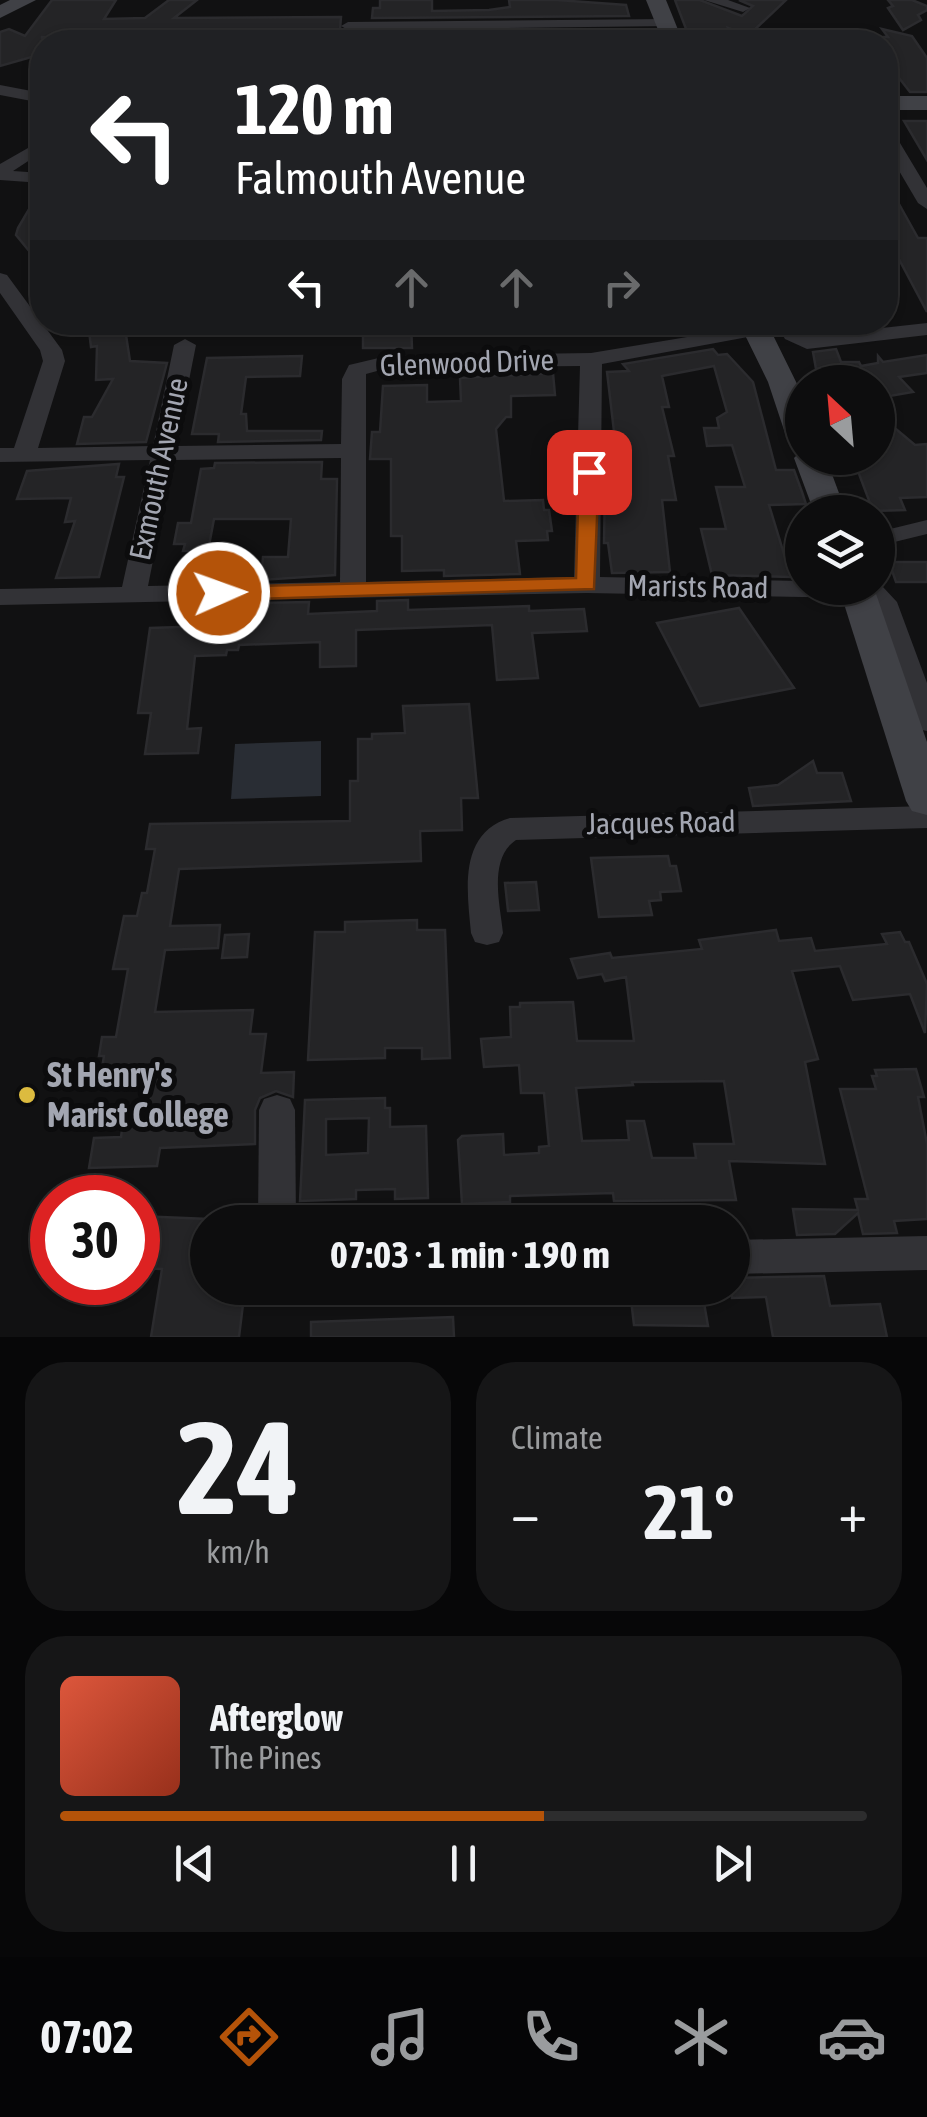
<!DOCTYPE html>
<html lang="en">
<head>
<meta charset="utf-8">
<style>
  :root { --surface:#0d0d0e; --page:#161617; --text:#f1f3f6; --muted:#9a9c9e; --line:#2d2d2e; --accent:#b45309 }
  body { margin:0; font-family:"Asap Condensed",sans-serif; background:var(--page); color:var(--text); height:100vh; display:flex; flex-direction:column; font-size:38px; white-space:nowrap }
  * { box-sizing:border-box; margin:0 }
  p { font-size:32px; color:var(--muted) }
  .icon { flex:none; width:55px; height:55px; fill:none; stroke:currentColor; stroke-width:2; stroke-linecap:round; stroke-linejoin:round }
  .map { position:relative; height:1337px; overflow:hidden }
  .drawer { display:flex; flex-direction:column; gap:25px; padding:25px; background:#070708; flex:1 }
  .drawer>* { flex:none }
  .banner { position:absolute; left:30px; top:30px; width:868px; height:305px; border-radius:40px; box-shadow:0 2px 8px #0004,0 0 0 2px var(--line); background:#202124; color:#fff; overflow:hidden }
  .needle { width:65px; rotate:334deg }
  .controls { position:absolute; left:785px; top:365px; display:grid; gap:20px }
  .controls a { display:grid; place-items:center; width:110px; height:110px; border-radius:50%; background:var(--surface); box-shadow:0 2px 8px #0004,0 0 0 2px var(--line); font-size:50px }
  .speed { position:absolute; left:30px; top:1175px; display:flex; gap:20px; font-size:50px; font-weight:700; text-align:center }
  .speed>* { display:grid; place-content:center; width:130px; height:130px; border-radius:50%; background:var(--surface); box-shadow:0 2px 8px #0004,0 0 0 2px var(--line); line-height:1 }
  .speed .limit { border:15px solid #d22; background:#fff; color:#111 }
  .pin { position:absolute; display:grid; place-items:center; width:85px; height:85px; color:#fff; margin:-42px; border-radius:20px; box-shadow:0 5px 15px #0006 }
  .me { position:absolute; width:110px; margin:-55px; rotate:88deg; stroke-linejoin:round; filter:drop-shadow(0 0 8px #0008) }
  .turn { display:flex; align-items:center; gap:35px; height:210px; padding:0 40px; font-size:45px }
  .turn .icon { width:130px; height:130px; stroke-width:2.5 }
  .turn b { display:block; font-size:70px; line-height:85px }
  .lanes { display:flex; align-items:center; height:95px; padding:0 40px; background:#0003; justify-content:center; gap:50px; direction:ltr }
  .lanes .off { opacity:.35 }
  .big { font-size:75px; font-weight:700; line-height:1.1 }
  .drawer .tile { flex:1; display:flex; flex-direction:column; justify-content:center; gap:15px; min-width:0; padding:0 35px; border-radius:40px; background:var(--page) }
  .drawer .dial { align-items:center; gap:0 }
  .dial b { font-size:130px; line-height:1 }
  .song { display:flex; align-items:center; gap:30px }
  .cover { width:120px; height:120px; border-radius:15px; background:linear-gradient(135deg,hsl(10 70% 55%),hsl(10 70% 35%)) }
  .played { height:10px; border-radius:5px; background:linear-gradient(90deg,var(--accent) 60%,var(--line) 60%) }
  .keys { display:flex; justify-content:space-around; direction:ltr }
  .heat { display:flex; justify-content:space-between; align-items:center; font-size:55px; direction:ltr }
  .drawer .tiles { flex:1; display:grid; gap:25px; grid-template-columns:1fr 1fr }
  .tile:last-child { grid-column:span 2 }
  .trip { position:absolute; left:190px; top:1205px; width:560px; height:100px; border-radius:50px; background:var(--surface); box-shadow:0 2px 8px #0004,0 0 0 2px var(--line); font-weight:700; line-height:100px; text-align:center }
  .menu { display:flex; height:160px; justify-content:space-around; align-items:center; background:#050506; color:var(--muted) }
  .menu .icon { width:70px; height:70px }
  .menu .active { color:var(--accent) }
  .menu b { font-size:45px; color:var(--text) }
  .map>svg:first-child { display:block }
  .water { fill:#292d34 }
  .building { fill:#242426; stroke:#2b2b2e; stroke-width:2.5; fill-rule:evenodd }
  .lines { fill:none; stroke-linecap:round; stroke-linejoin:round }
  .street { fill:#323236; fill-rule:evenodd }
  .secondary { fill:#404146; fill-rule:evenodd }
  .route { fill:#b45309; stroke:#753606; stroke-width:2.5 }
  .poi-dot { fill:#dcbb3f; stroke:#0c0c0d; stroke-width:4 }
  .labels { text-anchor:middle; stroke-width:10; stroke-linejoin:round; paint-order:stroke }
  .street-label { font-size:30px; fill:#a3a6b1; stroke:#0c0c0d }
  .near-poi-label { font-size:35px; font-weight:bold; fill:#a3a6b1; stroke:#0c0c0d; text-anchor:start }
</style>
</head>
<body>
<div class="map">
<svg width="927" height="1337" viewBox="0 0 927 1337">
  <rect width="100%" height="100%" fill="#111112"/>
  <!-- water -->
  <path class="water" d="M321 741V796L231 799 235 744Z"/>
  <!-- building -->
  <g class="building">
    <path d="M52 0H116L104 19 145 18 169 0H197L174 18 341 17 339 42H244L245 37H212L210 42H108L109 38 42 37V54L0 66V32L9 29 25 36Z"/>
    <path d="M380 0H432V11L489 10 510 7 509 0H557L626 5 629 16 372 18 373 8H380Z"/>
    <path d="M675 0H700L742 16 753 6 739 0H786L749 35 728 28 735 42H691Z"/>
    <path d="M888 0H912L927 6V10L918 15 921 20 903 30 888 8 893 6Z"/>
    <path d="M882 29 912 36 927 58V92H910L896 74 885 56V42H877L873 37H888Z"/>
    <path d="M634 30 638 42H372V33Z"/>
    <path d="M904 121H927V160Z"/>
    <path d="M885 179 918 238H927V312L893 248 885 252Z"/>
    <path d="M42 187V230L30 252 16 235 18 228Z"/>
    <path d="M88 322H124L130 361 167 363 146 442 77 444 84 417H92L113 379 96 380 97 346 91 347Z"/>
    <path d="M363 322H411L412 348H363Z"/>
    <path d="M713 349 718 355 727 354 753 382 776 470H794L802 492 806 504 769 505 791 577 712 575 701 529H726L716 487H745L732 445 707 446 704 428H719L717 418 727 412 714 366 662 376 669 407H662L674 456H668L676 500H662L670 572 612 573 608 543H604L605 482 607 440H615L607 372 629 371 623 364Z"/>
    <path d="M836 349 841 362H859L861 366 878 363V356L883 362 927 355V373L899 377 913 392 878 398V382L825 381 826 369H816L813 352Z"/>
    <path d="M302 356 300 376 246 377 241 414H246L247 431H322L321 440 218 442 219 434H192L207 358Z"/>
    <path d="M553 373 555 395 511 396V417H506L496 429 504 501 543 500 544 510H549L552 531H547L548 540 516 541 520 574 444 576V570L402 571V536H391V459H370L372 432H380L383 386 427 385V402L461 401 460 378Z"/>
    <path d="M878 414 915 445 927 444V497L900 498 905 510 873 511 853 458H878Z"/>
    <path d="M322 462 321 479H337L335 575 261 580 263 557H288L291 519H214L208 551H183L185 544H174L178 523H191L201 469 214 468 215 463Z"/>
    <path d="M119 464 116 477H124L99 577 56 578 75 521 65 522 71 498 17 499 27 471Z"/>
    <path d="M889 562H927V582H896Z"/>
    <path d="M408 600V610L529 606V611L584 609 587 631 532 633 538 678 497 680 492 625 356 630V666L320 667V642L239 645 238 650H227L226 655 195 656 187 729 201 728 198 753 145 754 151 713H138L150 628 241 625 242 610H258V603L309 602 308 614 377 611V601Z"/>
    <path d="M739 608 794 688 700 706 657 623Z"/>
    <path d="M469 704 478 798H461L462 830 420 831 421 861 179 869 170 926 220 925 218 948 165 950 155 1012 253 1010 250 1034H266L261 1073 294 1072 293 1097 276 1091 260 1098 255 1110V1144L160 1148 157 1166 89 1168 94 1138 121 1137 123 1123 146 1122 155 1067 102 1068 104 1056H99L102 1037H116L128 969H113L124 916H137L142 893H147L155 849H146L150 824 350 821V781H358V739H372V734L405 733 403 706Z"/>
    <path d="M813 761 817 773H842L851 801 753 806 749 788 778 785Z"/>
    <path d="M668 856 670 866H676L681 891 660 892 661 900 649 901 652 915 599 917 591 858Z"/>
    <path d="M536 882 539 910 508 911 505 883Z"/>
    <path d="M417 920V930H445L450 1058 422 1059V1048H385V1058L308 1060 315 932H345V922Z"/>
    <path d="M776 930 779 941 811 938 815 951 887 944 882 934 900 932 905 942H909L927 984 925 1033 910 994 853 1000 840 966 792 971 818 1059 805 1062 825 1164 729 1161 736 1200 614 1201 613 1193 510 1196V1202L462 1204 458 1140 462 1136 503 1134 504 1155 539 1153V1147L549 1146 544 1093H521L519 1065 484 1067 481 1039 511 1037 510 1007H520V1003L573 1002 577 1041H634L626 977 605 981 602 974 578 978 571 959 610 953 612 958 702 949 699 940ZM724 1081 734 1144H694L696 1158H652L644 1121H627L629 1140 582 1141 576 1088 633 1085 632 1082Z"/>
    <path d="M249 934 247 957 222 958 225 935Z"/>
    <path d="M916 1069 924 1097H918L927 1144V1219L894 1221 897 1233 863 1234 858 1213 835 1234 797 1235 793 1209 858 1210 855 1199H868L840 1089H876L872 1076H877L875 1070Z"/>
    <path d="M385 1098V1108H390V1127L426 1126 428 1198 395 1199V1189L356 1190V1199L300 1201 305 1100ZM369 1118 368 1153 326 1155V1119Z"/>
    <path d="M138 1216 208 1219V1288H245L239 1337H151L162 1269 138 1268Z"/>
    <path d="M824 1276 830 1306 880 1304 887 1337H773L766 1297 732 1298V1278Z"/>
    <path d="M654 1290V1294L702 1291 708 1326 634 1325 630 1291Z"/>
    <path d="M453 1317 454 1337H311V1322Z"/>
  </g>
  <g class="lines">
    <!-- street -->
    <g class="street">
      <path d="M704 0H728L750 8 743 12Z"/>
      <path d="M665 19 670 20V26L348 30 341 26 348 22Z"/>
      <path d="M0 85 42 93V103L0 95Z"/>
      <path d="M885 127 891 128 927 188V209L918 203 885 147Z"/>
      <path d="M42 140V152L13 171 42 173V183L0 180V164Z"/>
      <path d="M0 273 7 275 62 350 65 361 38 448 153 446 174 345 185 339 196 345 176 446 341 444 342 379 349 365 387 356 591 353 771 323 798 322 801 331 810 336 927 323V335L807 349 785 339 780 331 602 364 600 577 802 581V588L883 587 897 602 927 683V731L917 729 913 722 872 605 857 598 587 593 0 605V589L122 587 150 460 0 462V448H14L43 361 40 350 0 293ZM580 366 574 577 366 582V374L388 368ZM341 458 340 582 148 586 173 460Z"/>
      <path d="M927 520V534L878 546V532Z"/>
      <path d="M927 806V828L516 840C488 859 500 904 503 933L499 942 487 945 475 942 471 933C467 891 458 833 510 818Z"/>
      <path d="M277 1095 290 1099 295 1110 296 1222H258L259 1110 264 1099Z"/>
      <path d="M927 1236V1270L732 1274V1240Z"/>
    </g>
    <!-- secondary -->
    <g class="secondary">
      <path d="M10 0H36L0 18V5Z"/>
      <path d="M646 0H666L683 42H663Z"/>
      <rect x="885" y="96" width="42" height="14"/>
      <path d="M746 322H774L770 329 802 394V445L791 443 786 436 768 382 742 329Z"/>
      <path d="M802 450V458H826L846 512H814L794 458Z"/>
      <path d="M839 588H874L927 742V815L912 811 906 801Z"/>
    </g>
  </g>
  <!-- route -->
  <path class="route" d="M589 466 599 472 594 589 219 600 208 593 219 587 576 578 579 472Z"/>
  <!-- markers -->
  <circle class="poi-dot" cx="27" cy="1095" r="10"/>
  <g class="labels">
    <!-- street labels -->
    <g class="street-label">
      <text transform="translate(467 363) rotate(-2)" y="10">Glenwood Drive</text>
      <text transform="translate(159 469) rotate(-78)" y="10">Exmouth Avenue</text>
      <text transform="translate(698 587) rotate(1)" y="10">Marists Road</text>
      <text transform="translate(661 823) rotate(-1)" y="10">Jacques Road</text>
    </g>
    <!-- near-poi labels -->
    <g class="near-poi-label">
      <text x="47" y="1087">St Henry's<tspan x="47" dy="40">Marist College</tspan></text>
    </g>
  </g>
</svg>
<div class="controls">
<a><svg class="needle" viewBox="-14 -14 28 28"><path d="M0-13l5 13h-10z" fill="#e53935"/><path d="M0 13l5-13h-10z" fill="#9a9c9e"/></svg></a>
<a><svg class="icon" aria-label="layers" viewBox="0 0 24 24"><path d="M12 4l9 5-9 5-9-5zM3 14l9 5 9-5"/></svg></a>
</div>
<div class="speed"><div class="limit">30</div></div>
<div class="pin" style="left:589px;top:472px;background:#d93025"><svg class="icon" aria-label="arrive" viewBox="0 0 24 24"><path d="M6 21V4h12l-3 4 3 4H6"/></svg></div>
<svg class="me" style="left:219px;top:593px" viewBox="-20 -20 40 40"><circle r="17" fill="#b45309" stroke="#fff" stroke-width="3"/><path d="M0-11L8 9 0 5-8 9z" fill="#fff"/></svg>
<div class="trip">07:03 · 1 min · 190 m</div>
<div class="banner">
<div class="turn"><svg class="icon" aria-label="left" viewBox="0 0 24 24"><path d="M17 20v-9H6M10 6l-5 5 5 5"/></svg><div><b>120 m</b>Falmouth Avenue</div></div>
<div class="lanes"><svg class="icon" aria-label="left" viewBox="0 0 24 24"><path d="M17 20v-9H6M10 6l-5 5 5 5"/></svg><svg class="icon off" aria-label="ahead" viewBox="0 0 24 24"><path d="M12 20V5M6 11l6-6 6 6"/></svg><svg class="icon off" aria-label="ahead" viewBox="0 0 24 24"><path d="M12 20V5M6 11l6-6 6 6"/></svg><svg class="icon off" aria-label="right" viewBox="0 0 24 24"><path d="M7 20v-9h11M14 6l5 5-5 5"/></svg></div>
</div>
</div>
<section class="drawer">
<div class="tiles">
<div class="tile dial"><b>24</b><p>km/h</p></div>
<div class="tile"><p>Climate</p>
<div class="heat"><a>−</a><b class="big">21°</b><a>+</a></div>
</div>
<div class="tile">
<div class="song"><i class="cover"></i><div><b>Afterglow</b><p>The Pines</p></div></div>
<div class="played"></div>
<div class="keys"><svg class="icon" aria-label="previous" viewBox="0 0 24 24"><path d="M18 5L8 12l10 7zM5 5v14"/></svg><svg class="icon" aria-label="pause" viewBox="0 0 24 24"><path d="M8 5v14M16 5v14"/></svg><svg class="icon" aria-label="next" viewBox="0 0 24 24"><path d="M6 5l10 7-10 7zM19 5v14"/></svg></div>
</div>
</div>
</section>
<nav class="menu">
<b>07:02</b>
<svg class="icon active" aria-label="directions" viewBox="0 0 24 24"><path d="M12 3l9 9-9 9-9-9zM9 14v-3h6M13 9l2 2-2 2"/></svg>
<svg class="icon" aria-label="music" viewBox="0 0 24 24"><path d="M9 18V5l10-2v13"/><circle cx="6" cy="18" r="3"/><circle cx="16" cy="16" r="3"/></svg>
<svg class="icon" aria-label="phone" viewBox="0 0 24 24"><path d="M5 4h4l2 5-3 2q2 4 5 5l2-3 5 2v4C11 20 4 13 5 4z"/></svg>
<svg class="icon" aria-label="climate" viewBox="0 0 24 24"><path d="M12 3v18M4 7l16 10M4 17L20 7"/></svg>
<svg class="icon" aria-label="car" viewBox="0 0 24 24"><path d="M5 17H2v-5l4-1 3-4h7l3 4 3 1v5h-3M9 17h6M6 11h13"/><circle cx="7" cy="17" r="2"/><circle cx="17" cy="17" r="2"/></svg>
</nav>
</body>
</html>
